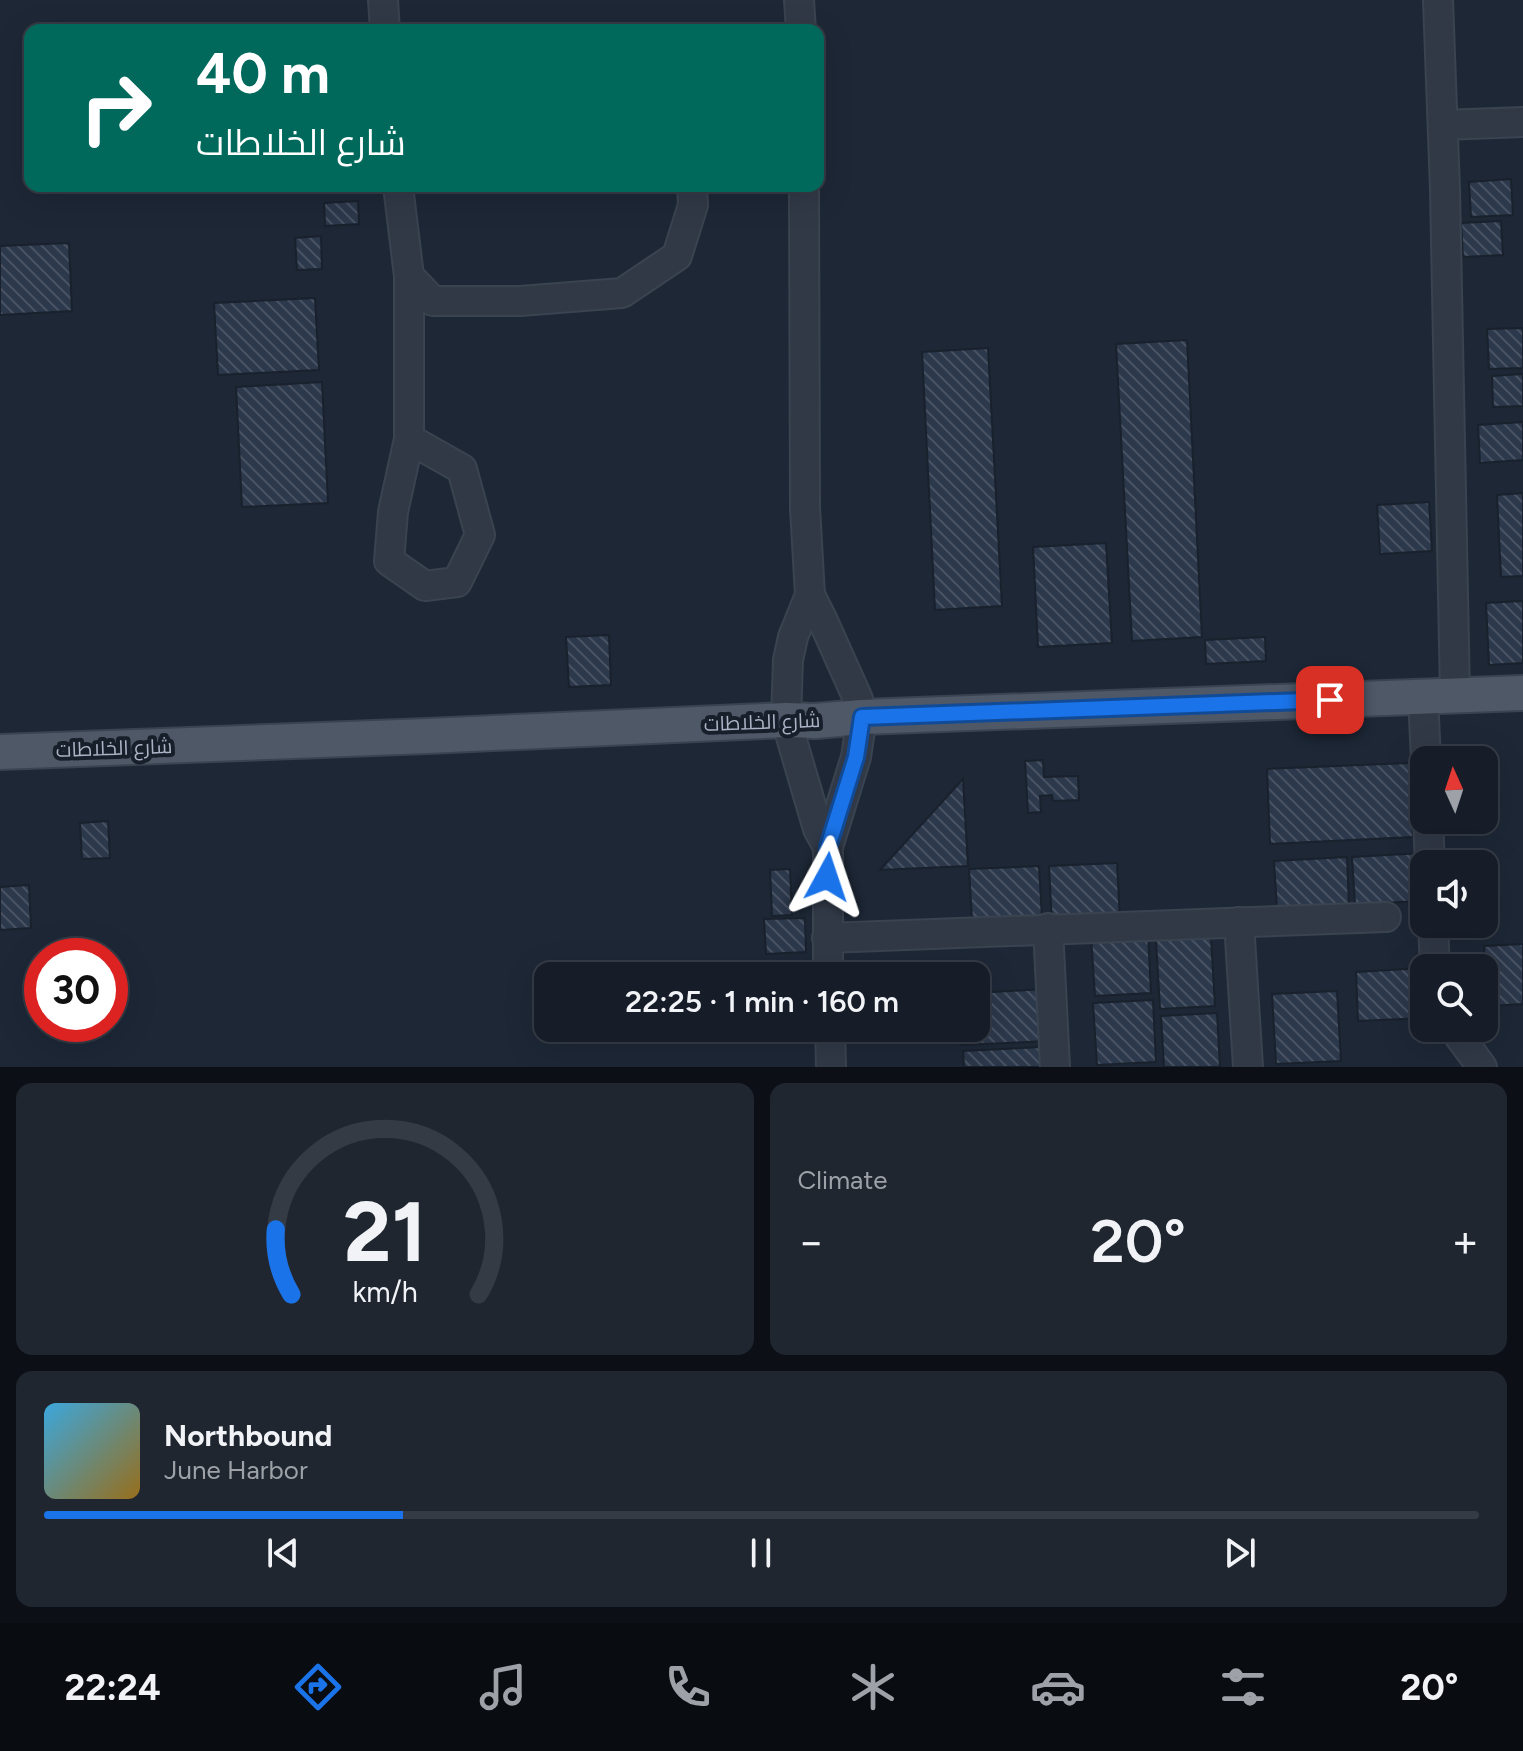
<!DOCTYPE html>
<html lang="en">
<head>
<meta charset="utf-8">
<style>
  :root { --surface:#161d28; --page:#1f2630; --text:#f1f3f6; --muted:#9ea2a8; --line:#353b45; --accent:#1a73e8 }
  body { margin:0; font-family:Figtree,Cairo,sans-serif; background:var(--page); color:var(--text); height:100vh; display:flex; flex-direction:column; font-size:30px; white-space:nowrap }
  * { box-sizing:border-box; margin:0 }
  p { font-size:26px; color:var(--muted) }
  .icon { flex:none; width:44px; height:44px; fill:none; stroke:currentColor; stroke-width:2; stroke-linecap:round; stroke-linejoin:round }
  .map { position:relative; height:1067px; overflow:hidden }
  .panel { display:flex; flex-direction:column; gap:16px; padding:16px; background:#0c1016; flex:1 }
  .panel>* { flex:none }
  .top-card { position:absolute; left:24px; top:24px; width:800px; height:168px; border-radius:16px; box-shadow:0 8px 32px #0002,0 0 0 2px var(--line); background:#00695c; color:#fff; overflow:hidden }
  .needle { width:52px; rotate:357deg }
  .buttons { position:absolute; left:1410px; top:746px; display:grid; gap:16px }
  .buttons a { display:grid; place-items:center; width:88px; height:88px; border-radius:16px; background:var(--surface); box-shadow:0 8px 32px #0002,0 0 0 2px var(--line); font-size:40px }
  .speed { position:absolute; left:24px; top:938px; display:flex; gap:16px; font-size:40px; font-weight:700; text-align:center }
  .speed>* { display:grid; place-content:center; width:104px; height:104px; border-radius:50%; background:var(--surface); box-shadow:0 8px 32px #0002,0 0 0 2px var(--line); line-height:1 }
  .speed .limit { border:12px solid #d22; background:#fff; color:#111 }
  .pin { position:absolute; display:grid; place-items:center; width:68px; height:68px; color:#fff; margin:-34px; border-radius:16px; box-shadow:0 4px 12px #0006 }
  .me { position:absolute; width:88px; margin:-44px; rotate:5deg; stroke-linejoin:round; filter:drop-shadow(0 0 6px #0008) }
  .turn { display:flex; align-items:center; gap:28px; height:168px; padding:0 40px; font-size:36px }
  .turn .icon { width:104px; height:104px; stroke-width:2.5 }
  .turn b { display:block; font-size:56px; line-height:68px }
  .big { font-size:60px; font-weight:600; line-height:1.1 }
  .panel .tile { flex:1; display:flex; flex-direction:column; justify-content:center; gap:12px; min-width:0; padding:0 28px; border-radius:16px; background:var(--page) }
  .panel .dial { align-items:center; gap:0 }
  .dial svg { height:208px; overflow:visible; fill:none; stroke:var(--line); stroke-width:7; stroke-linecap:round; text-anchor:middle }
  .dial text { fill:var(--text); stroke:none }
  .song { display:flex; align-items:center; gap:24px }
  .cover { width:96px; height:96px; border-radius:12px; background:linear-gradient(135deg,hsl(200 70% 55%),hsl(40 70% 35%)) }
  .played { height:8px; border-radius:4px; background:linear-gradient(90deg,var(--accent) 25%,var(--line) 25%) }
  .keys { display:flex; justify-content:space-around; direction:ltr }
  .heat { display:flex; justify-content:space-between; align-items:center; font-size:44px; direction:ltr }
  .panel .tiles { flex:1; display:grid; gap:16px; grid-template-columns:1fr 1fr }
  .tile:last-child { grid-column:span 2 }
  .trip { position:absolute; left:534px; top:962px; width:456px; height:80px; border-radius:16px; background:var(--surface); box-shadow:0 8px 32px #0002,0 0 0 2px var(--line); font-weight:600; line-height:80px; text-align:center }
  .tabs { display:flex; height:128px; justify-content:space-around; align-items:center; background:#090c10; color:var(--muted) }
  .tabs .icon { width:56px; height:56px }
  .tabs .active { color:var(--accent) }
  .tabs b { font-size:36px; color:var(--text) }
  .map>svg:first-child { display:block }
  .building { fill:url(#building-back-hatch); stroke:#19212d; stroke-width:2 }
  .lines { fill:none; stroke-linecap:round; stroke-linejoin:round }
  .minor-casing { stroke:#3a4350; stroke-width:32 }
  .major-casing { stroke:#3a4350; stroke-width:38 }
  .minor { stroke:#313947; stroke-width:28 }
  .major { stroke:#4e5867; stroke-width:34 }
  .route-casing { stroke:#114b97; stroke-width:20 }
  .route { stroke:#1a73e8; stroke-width:14 }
  .labels { text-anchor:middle; stroke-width:8; stroke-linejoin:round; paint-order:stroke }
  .street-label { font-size:20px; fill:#aab4c4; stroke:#171f2b }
</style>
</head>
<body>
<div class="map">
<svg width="1523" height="1067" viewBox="0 0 1523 1067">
  <defs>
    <pattern id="building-back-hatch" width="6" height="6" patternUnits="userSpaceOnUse" patternTransform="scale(2)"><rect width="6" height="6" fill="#2c384b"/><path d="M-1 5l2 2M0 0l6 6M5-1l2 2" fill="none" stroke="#485263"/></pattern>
  </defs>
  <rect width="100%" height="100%" fill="#1d2736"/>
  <!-- building -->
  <g class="building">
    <path d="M1511 179 1513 215 1471 217 1469 182Z"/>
    <path d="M358 201 359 224 325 226 324 203Z"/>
    <path d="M1501 221 1503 255 1463 257 1461 223Z"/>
    <path d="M321 236 322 269 297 270 295 238Z"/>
    <path d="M69 243 72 311 0 315V246Z"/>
    <path d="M315 298 319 370 218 375 214 303Z"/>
    <path d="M1523 328V368L1489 369 1487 329Z"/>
    <path d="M1187 340 1202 637 1132 641 1116 344Z"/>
    <path d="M988 348 1002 606 935 610 922 352Z"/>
    <path d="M1523 374V406L1493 407 1492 376Z"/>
    <path d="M322 382 328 503 242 507 236 387Z"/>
    <path d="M1523 422V460L1480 463 1478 425Z"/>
    <path d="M1523 493V576L1501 577 1497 495Z"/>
    <path d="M1429 502 1432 551 1380 554 1377 505Z"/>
    <path d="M1106 543 1112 643 1038 647 1033 547Z"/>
    <path d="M1523 601V663L1489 665 1486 603Z"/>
    <path d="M609 635 611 685 569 687 566 637Z"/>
    <path d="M1265 637 1266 661 1206 664 1205 640Z"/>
    <path d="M1043 760 1044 777 1078 776 1079 800 1053 801 1052 795 1040 796 1041 812 1028 813 1025 761Z"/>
    <path d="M1409 763 1413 837 1270 844 1267 769Z"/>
    <path d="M963 779 968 866 880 870Z"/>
    <path d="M108 821 110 858 82 859 80 823Z"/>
    <path d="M1423 853 1424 901 1355 904 1352 857Z"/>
    <path d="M1347 857 1349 906 1277 910 1274 861Z"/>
    <path d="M1117 863 1120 920 1052 924 1049 866Z"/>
    <path d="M1039 866 1042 917 972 920 969 869Z"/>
    <path d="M790 869 792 915 772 916 770 870Z"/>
    <path d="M29 885 31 928 0 930V887Z"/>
    <path d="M805 918 806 952 766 954 764 919Z"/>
    <path d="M1148 933 1151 993 1095 996 1091 936Z"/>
    <path d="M1211 937 1215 1006 1160 1009 1156 940Z"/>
    <path d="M1523 944V1004L1487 1006 1484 946Z"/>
    <path d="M1424 968V1018L1358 1021 1356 972Z"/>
    <path d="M1045 989 1048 1041 961 1045 960 1028H976V993Z"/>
    <path d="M1337 991 1341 1061 1276 1064 1272 994Z"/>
    <path d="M1153 1000 1156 1062 1097 1065 1093 1003Z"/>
    <path d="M1217 1013 1220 1067H1164L1161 1016Z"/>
    <path d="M1043 1047 1044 1067H964L963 1051Z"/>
  </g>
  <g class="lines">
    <!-- minor casing -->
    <g class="minor-casing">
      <g id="minor">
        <path d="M383 0 385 30"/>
        <path d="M799 0 801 30"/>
        <path d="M1438 0 1445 190 1455 695"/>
        <path d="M1443 125 1523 122"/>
        <path d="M398 186 409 276 433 301H520L622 293 677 256 693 205 692 186"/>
        <path d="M804 186 805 508 810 595 793 637 788 660 786 720 818 829 828 847"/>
        <path d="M409 276V439L393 512 389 561 425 586 457 582 480 535 462 469 409 439"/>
        <path d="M810 595 823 621 858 699 862 717 856 757 828 847V976"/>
        <path d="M1423 696 1426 760"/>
        <path d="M1428 820 1430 864"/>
        <path d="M1239 922 1248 1067"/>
        <path d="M1433 924 1435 968"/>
        <path d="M1048 928 1055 1067"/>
        <path d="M827 938 1386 917"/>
        <path d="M830 1028 831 1067"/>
        <path d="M1453 1028 1482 1067"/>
      </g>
    </g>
    <!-- major casing -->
    <g class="major-casing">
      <path id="major" d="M0 752 427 736 786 720 815 721 862 717 1523 693"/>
    </g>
    <!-- minor -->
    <use href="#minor" class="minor"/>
    <!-- major -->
    <use href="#major" class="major"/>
  </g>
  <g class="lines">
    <!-- route casing -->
    <g class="route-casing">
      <path id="route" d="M827 877 828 847 856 757 862 717 1330 700"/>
    </g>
    <!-- route -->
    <use href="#route" class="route"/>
  </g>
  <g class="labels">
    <!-- street labels -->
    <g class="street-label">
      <text transform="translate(762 722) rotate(-2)" y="7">شارع الخلاطات</text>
      <text transform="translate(114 748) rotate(-2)" y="7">شارع الخلاطات</text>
    </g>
  </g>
</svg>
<div class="buttons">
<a><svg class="needle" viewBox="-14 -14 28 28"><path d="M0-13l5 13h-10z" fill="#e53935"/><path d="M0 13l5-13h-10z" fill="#9ea2a8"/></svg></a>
<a><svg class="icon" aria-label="sound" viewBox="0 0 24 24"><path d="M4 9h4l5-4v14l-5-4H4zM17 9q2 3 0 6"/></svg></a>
<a><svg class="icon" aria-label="search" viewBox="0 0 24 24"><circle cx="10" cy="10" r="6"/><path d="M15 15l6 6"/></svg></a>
</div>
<div class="speed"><div class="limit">30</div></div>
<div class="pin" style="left:1330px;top:700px;background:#d93025"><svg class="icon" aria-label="arrive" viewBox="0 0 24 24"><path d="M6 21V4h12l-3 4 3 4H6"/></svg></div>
<svg class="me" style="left:827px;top:877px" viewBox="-20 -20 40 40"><path d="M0-17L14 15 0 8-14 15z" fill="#1a73e8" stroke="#fff" stroke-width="4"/></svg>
<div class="trip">22:25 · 1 min · 160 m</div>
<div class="top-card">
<div class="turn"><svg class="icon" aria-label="right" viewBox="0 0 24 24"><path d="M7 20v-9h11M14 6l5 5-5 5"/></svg><div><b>40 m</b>شارع الخلاطات</div></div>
</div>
</div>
<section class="panel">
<div class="tiles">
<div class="tile dial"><svg viewBox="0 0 100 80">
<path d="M14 69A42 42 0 1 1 86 69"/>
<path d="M14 69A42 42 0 0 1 8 44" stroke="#1a73e8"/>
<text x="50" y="56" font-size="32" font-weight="700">21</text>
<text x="50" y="72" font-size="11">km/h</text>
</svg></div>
<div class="tile"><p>Climate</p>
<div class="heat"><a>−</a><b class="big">20°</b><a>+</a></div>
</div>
<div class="tile">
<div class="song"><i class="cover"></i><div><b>Northbound</b><p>June Harbor</p></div></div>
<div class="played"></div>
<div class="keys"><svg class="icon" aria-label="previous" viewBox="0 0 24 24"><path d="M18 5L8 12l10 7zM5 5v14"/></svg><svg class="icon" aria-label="pause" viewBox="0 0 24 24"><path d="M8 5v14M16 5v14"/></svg><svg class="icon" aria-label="next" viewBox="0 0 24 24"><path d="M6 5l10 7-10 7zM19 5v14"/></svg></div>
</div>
</div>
</section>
<nav class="tabs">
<b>22:24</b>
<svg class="icon active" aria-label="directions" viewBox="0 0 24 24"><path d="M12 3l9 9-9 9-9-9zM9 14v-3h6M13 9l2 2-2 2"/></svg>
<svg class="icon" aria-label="music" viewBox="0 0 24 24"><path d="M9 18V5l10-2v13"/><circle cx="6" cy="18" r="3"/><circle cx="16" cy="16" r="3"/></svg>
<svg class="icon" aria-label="phone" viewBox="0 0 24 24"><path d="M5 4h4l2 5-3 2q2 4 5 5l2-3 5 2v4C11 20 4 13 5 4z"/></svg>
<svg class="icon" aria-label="climate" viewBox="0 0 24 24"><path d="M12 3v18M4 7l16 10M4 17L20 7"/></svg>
<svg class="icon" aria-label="car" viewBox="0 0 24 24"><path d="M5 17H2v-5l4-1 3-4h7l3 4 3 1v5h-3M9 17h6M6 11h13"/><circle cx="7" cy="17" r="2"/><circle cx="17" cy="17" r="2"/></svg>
<svg class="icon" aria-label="filters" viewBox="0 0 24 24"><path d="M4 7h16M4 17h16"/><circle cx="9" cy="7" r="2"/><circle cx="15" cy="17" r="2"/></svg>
<b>20°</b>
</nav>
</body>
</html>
